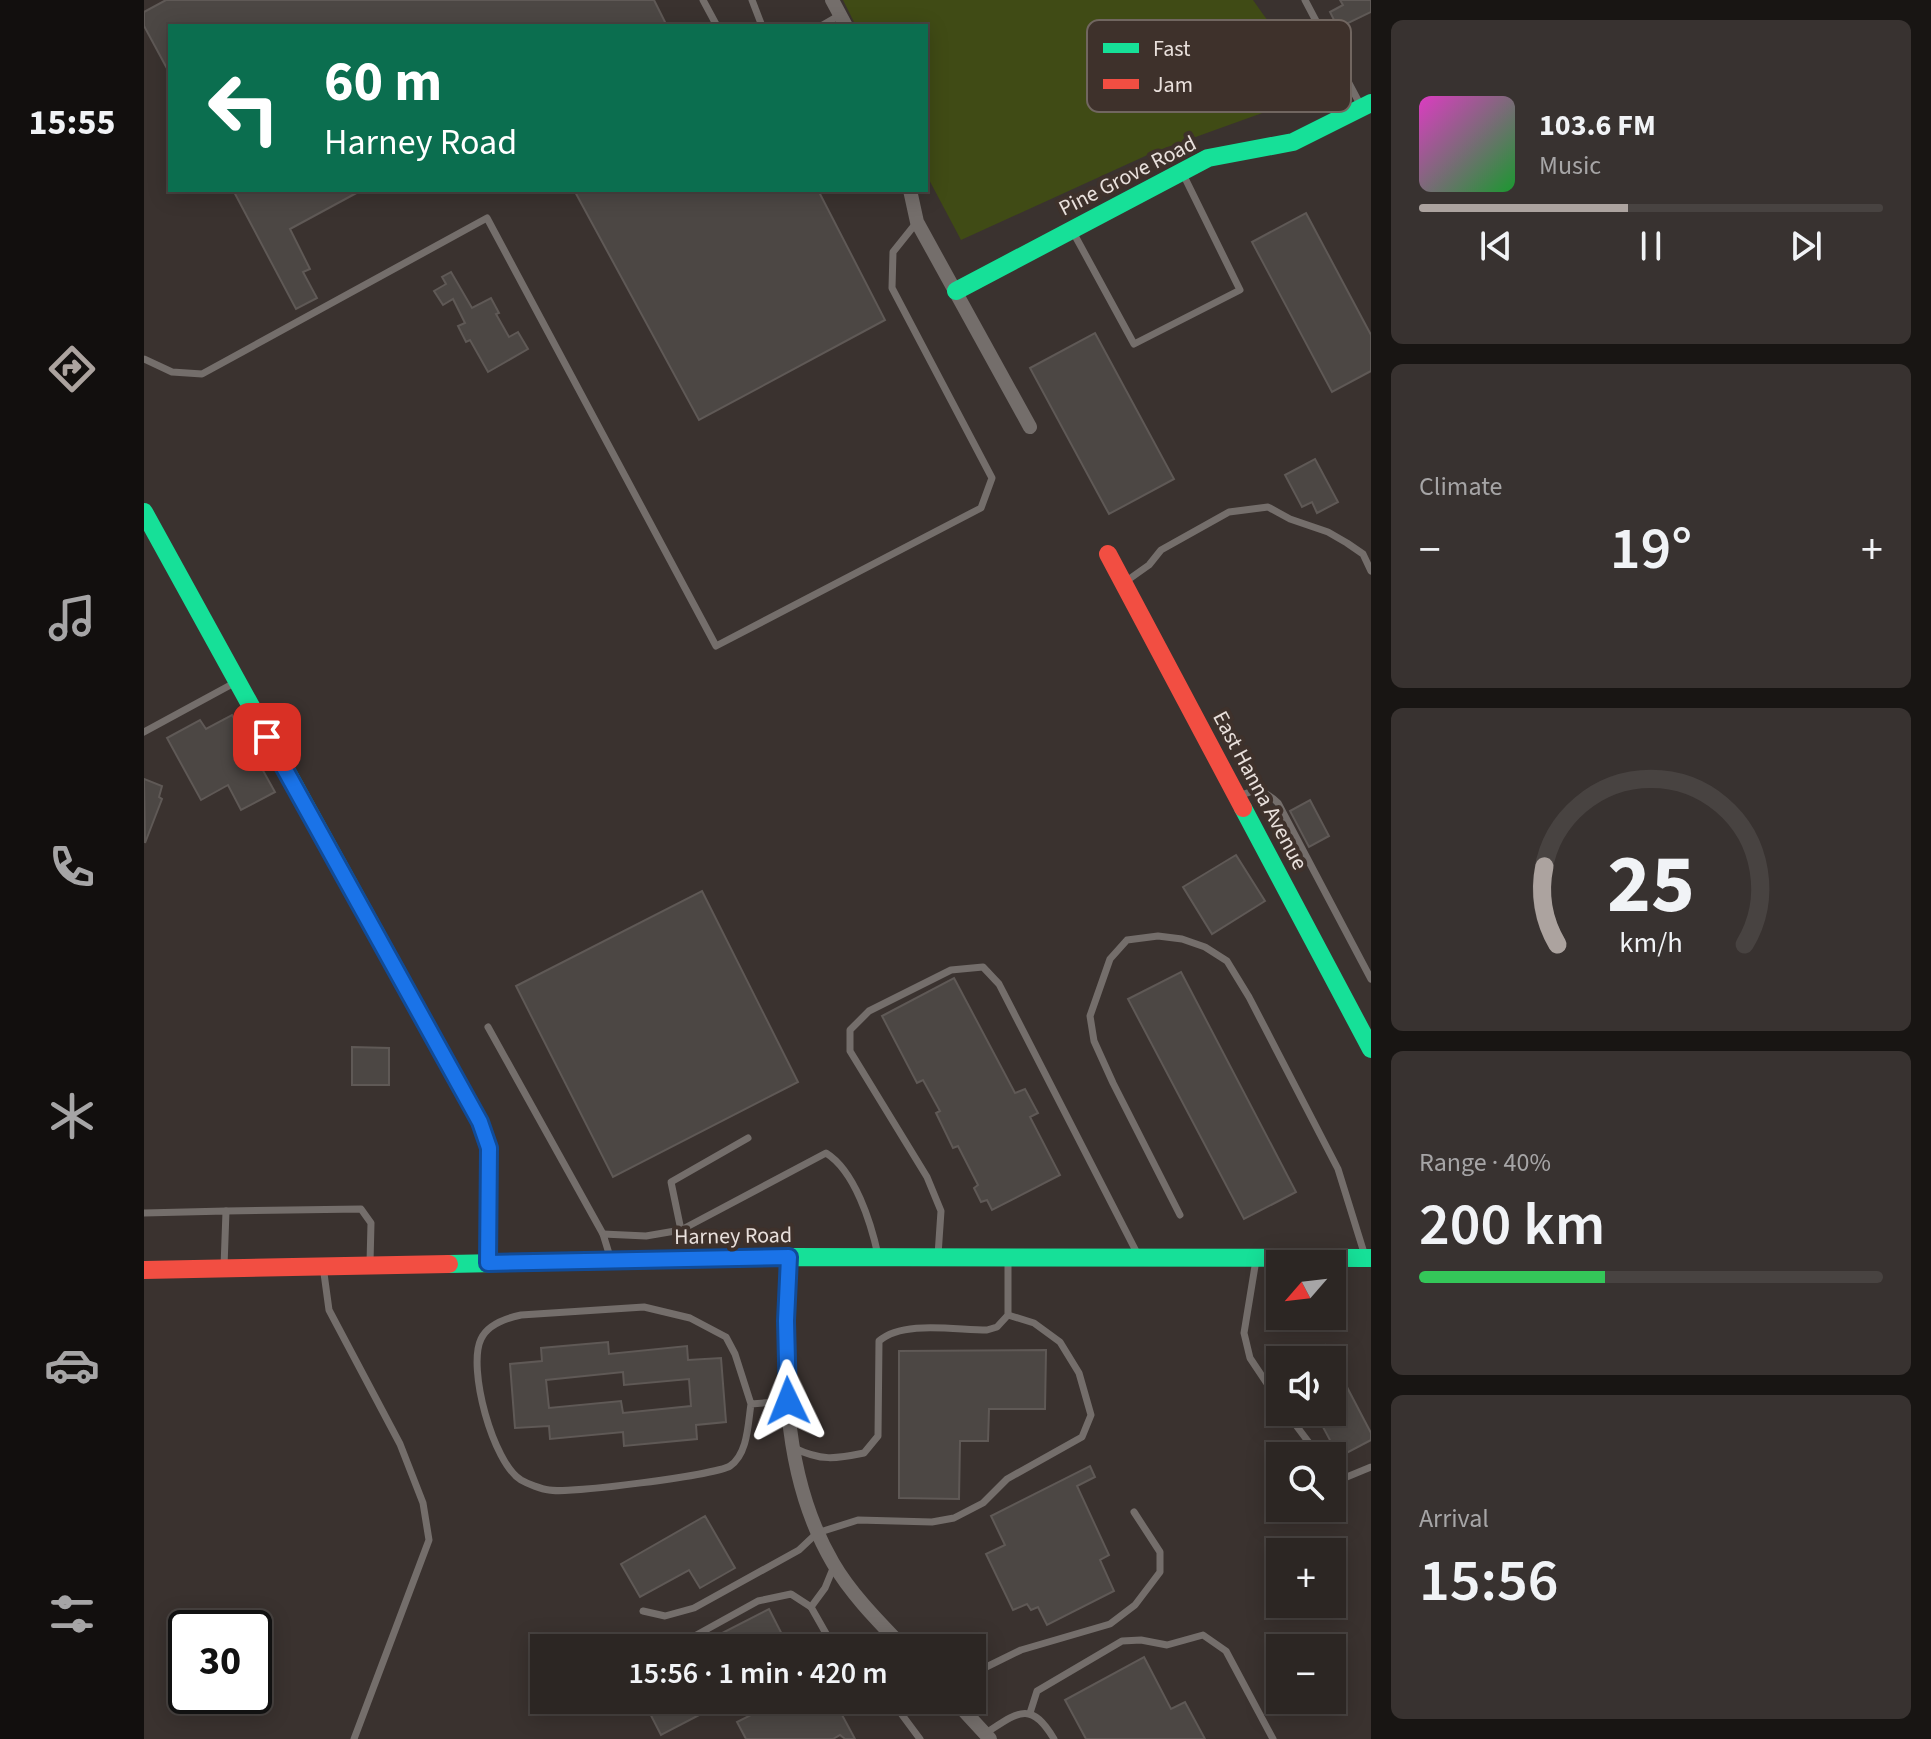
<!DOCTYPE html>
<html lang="en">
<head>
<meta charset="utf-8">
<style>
  :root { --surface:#2c2623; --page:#383230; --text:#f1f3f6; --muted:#a6a5a6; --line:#484341; --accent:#aca39f }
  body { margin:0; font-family:"Source Sans 3",sans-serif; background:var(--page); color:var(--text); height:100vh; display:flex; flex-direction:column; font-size:30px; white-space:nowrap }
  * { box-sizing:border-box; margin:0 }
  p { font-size:26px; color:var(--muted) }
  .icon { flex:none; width:44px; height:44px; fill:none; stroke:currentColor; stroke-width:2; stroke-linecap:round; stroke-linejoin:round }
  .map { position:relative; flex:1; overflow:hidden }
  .side { display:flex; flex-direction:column; gap:20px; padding:20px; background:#181513; width:560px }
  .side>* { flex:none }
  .banner { position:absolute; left:24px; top:24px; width:760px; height:168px; border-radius:0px; box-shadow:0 4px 20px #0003,0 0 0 2px var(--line); background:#0b6e4f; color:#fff; overflow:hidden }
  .needle { width:52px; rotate:242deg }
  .buttons { position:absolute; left:1122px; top:1250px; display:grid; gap:16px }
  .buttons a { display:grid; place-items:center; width:80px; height:80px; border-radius:0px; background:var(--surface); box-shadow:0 4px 20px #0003,0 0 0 2px var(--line); font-size:40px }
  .speed { position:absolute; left:24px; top:1610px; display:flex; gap:16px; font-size:40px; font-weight:700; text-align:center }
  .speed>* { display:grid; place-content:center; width:104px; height:104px; border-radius:50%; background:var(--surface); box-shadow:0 4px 20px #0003,0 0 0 2px var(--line); line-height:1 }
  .speed .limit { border:4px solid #111; border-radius:12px; background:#fff; color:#111 }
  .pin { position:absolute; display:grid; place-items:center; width:68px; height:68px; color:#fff; margin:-34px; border-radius:16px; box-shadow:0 4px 12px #0006 }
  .me { position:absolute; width:88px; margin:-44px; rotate:358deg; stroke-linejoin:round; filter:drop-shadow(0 0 6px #0008) }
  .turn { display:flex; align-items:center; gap:28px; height:168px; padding:0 24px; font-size:36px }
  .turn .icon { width:104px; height:104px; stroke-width:2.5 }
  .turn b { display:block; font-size:56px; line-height:68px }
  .big { font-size:60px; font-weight:600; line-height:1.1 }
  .side .card { flex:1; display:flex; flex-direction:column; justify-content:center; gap:12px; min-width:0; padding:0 28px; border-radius:12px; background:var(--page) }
  .side .dial { align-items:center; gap:0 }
  .dial svg { height:208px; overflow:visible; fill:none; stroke:var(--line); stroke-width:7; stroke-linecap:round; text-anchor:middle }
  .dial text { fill:var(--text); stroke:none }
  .song { display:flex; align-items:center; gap:24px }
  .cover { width:96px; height:96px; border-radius:12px; background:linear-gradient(135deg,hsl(310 70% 55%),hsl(130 70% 35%)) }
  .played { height:8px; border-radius:4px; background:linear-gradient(90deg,var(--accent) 45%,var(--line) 45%) }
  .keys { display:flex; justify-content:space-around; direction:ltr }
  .heat { display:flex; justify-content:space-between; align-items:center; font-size:44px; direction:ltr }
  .charge { height:12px; border-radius:6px; background:linear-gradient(90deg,#34c759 40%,var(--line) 0) }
  .trip { position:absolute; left:386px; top:1634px; width:456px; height:80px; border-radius:0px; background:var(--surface); box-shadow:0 4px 20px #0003,0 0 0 2px var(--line); font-weight:600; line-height:80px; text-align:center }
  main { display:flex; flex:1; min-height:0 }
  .menu { display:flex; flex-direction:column; width:144px; justify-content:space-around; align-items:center; background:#120f0e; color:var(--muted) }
  .menu .icon { width:56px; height:56px }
  .menu .on { color:var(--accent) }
  .menu b { font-size:36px; color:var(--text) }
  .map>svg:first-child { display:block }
  .green { fill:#404b15 }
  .building { fill:#4c4744; stroke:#5f5956; stroke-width:2; fill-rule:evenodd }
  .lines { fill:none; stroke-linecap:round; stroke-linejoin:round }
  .lane { stroke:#746e6b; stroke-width:7 }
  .street { stroke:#746e6b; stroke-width:14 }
  .fast { stroke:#16e098; stroke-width:18 }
  .jam { stroke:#f24e42; stroke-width:18 }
  .route-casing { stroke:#114b97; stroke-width:20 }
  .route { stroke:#1a73e8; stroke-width:14 }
  .labels { text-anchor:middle; stroke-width:8; stroke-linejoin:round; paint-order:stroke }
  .street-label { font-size:22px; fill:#e9e0dc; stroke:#3e312b }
  .key { fill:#3e312b; stroke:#716660; stroke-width:2 }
  .key-label { font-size:22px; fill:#e9e0dc }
</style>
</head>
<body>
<main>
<nav class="menu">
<b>15:55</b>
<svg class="icon on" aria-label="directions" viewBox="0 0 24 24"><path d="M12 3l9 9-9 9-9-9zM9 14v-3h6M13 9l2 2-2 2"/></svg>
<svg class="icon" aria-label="music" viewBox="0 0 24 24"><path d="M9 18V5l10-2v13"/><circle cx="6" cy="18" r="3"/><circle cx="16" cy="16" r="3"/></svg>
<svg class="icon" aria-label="phone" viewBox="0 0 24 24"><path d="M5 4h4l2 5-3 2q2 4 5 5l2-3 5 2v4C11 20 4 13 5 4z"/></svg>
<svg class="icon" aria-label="climate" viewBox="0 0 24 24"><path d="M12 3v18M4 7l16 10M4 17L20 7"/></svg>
<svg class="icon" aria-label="car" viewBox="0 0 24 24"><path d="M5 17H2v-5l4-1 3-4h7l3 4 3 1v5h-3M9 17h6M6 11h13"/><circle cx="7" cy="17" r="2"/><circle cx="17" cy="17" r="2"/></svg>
<svg class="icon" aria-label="filters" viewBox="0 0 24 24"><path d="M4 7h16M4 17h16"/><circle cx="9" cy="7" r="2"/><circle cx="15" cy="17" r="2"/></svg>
</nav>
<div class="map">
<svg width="1227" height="1739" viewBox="0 0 1227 1739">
  <rect width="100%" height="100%" fill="#3a322f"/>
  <!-- green -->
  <path class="green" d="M699 0H1109C1130 31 1156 60 1171 94L1010 152 817 240 782 174V26H712Z"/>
  <!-- building -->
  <g class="building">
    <path d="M22 0H510L523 26H26V74L0 26V12Z"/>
    <path d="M1196 0H1227V12L1194 28 1186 12 1199 5Z"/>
    <path d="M89 190H218L146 229 166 269 159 272 173 298 152 309Z"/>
    <path d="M430 190H674L741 320 555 420Z"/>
    <path d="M1162 213 1227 335V371L1188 392 1108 242Z"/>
    <path d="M307 272 328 308 347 298 355 313 352 314 365 337 374 332 384 349 344 372 326 340 322 342 314 326 321 323 309 299 299 305 290 291 302 284 298 277Z"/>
    <path d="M951 333 1030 479 965 514 886 368Z"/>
    <path d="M1171 459 1194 502 1173 513 1168 502 1158 507 1141 475Z"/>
    <path d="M88 715 131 792 97 810 84 785 57 800 23 738 56 720 62 729Z"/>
    <path d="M0 779 18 786 15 797 18 799 1 843Z"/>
    <path d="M1166 800 1185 836 1165 847 1146 811Z"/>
    <path d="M1092 855 1121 901 1068 934 1039 887Z"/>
    <path d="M558 891 654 1082 469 1177 372 986Z"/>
    <path d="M1037 972 1152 1192 1100 1219 984 999Z"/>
    <path d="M810 978 871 1093 881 1089 894 1113 886 1117 916 1175 848 1210 843 1200 837 1202 830 1188 834 1185 814 1146 809 1148 792 1113 796 1111 779 1080 773 1083 738 1016Z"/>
    <path d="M208 1047 245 1048V1085H208Z"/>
    <path d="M464 1342 465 1354 543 1346 544 1360 577 1358 582 1422 552 1425 553 1439 480 1446 479 1432 406 1439 405 1426 371 1428 366 1364 398 1361 397 1348ZM479 1372 480 1385 545 1379 547 1406 479 1413 477 1401 405 1408 402 1380Z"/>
    <path d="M1181 1345 1227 1433V1440L1195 1457 1171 1412H1188V1360H1174L1169 1351Z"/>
    <path d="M902 1350 901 1409H845L844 1441H816L815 1499 755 1498V1351Z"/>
    <path d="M946 1466 951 1477 933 1486 965 1555 956 1560 970 1591 903 1625 894 1607 887 1610 883 1604 869 1610 842 1554 861 1545 847 1516Z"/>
    <path d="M561 1516 591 1568 556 1588 545 1570 496 1597 477 1564Z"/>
    <path d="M625 1609 645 1648H549Z"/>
    <path d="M1000 1657 1027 1709 1041 1702 1061 1739H942L921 1700Z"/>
    <path d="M499 1700H584L517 1735Z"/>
    <path d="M637 1700H690L711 1739H701L696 1735 689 1739H602L593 1722Z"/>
  </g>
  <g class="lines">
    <!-- lane -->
    <g class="lane">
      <path d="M559 0 573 26"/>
      <path d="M608 0 618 26"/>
      <path d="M1161 0 1217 106"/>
      <path d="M677 26 696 15"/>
      <path d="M929 232 990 344 1096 290 1039 174"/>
      <path d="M0 359 28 372 58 374 343 218 572 646 837 508 848 478 748 288 749 252 773 222"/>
      <path d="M981 582 1005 565 1017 550 1085 512 1124 507 1146 519 1184 532 1203 543 1219 554 1227 571"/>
      <path d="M0 732 92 682"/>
      <path d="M1093 797C1110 789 1120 789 1134 803L1227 979"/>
      <path d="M344 1027 459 1234"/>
      <path d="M82 1211 217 1209 227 1223 226 1263"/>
      <path d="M0 1213 82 1211 80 1267"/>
      <path d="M1036 1215 969 1083 950 1041 946 1016 966 959 983 940 1014 936 1038 939 1061 947 1083 961 1105 997 1194 1169 1221 1256"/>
      <path d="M537 1230 527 1182 604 1138"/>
      <path d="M794 1255 797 1211 783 1177 706 1051V1030L725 1011 807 970 839 967 855 984 994 1255"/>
      <path d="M467 1260 459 1234 502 1236 537 1230 682 1153C711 1171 727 1223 734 1255"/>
      <path d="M1112 1260 1100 1333 1106 1358 1136 1403"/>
      <path d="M179 1266 185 1310 256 1444 279 1503 285 1540 210 1739"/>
      <path d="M607 1404C604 1423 604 1454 586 1466 572 1475 423 1494 405 1490 397 1489 384 1484 377 1480 349 1463 323 1368 337 1339 344 1324 363 1318 377 1315L500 1307 546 1318 582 1337 591 1354 607 1404 644 1401"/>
      <path d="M1142 1412 1175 1456"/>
      <path d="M650 1448C677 1461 691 1459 720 1453L734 1436 735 1341C759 1320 811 1330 843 1330L853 1327 864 1315V1260"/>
      <path d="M1188 1474 1193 1481 1227 1467"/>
      <path d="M667 1607 684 1637 697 1648"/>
      <path d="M499 1611 521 1616 550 1608 655 1550 673 1533 714 1520 788 1522 810 1518 839 1503 863 1479 938 1437 947 1415 935 1373 916 1342 890 1323 864 1315"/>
      <path d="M538 1643 614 1601 647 1594 667 1607 681 1588 690 1566"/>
      <path d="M724 1648 744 1631"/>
      <path d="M828 1674 877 1650 966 1624 991 1605 1016 1572V1552L990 1512"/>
      <path d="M747 1700 776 1739"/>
      <path d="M886 1713 893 1691 978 1641 997 1640 1023 1645 1059 1635 1082 1651 1129 1739"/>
      <path d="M842 1733C874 1712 887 1700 910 1739"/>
    </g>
    <!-- street -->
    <g class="street">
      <path d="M688 0 702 26"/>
      <path d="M766 190 773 222 886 427"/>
      <path d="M645 1257C639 1360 635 1471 689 1563 707 1594 735 1622 760 1648"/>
      <path d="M810 1700 846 1739"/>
    </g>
    <!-- fast -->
    <g class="fast">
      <path d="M812 291 1064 158 1149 142 1227 103"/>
      <path d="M0 512 336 1122 345 1148 344 1263"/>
      <path d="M1099 808 1227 1049"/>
      <path d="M305 1264 645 1257 1227 1258"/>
    </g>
    <!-- jam -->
    <g class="jam">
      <path d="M964 554 1099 808"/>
      <path d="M0 1270 305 1264"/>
    </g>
  </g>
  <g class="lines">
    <!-- route casing -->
    <g class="route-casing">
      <path id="route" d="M123 737 336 1122 345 1148 344 1263 645 1257 642 1321 644 1401"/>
    </g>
    <!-- route -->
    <use href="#route" class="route"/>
  </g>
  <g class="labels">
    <!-- street labels -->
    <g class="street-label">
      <text transform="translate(983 175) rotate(-27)" y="8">Pine Grove Road</text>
      <text transform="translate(1117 790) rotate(62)" y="8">East Hanna Avenue</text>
      <text transform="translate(589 1235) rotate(-1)" y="8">Harney Road</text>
    </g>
  </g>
  <!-- legend -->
  <rect x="943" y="20" width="264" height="92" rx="12" class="key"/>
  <rect x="959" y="43" width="36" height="10" fill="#16e098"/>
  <rect x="959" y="79" width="36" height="10" fill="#f24e42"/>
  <g class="key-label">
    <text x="1009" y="56">Fast</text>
    <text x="1009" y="92">Jam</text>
  </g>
</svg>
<div class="buttons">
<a><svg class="needle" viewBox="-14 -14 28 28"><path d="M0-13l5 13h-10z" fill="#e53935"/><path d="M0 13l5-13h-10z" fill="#a6a5a6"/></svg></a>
<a><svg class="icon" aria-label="sound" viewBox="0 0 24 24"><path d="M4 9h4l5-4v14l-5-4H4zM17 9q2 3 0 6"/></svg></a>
<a><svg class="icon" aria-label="search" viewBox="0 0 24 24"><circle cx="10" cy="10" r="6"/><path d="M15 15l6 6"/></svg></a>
<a>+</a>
<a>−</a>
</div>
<div class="speed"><div class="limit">30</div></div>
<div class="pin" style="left:123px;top:737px;background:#d93025"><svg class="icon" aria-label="arrive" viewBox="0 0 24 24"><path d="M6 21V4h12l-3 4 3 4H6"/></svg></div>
<svg class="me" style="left:644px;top:1401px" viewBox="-20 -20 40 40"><path d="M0-17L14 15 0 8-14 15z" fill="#1a73e8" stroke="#fff" stroke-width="4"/></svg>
<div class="trip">15:56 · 1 min · 420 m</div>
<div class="banner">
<div class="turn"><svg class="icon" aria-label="left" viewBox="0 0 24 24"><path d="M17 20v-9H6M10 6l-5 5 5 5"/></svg><div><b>60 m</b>Harney Road</div></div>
</div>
</div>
<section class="side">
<div class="card">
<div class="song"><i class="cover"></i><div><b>103.6 FM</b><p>Music</p></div></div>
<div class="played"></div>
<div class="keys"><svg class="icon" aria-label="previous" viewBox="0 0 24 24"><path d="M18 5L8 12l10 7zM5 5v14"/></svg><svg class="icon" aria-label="pause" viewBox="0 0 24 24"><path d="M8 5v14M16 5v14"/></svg><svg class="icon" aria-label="next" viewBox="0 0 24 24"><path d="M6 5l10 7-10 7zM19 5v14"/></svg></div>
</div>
<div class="card"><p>Climate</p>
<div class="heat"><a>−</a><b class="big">19°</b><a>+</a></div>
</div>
<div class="card dial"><svg viewBox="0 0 100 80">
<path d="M14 69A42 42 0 1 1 86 69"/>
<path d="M14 69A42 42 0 0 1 9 39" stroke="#aca39f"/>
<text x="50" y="56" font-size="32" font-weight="700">25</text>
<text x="50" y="72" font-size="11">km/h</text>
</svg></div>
<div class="card"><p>Range · 40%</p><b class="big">200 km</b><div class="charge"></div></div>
<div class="card"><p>Arrival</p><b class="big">15:56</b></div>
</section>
</main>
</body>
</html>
